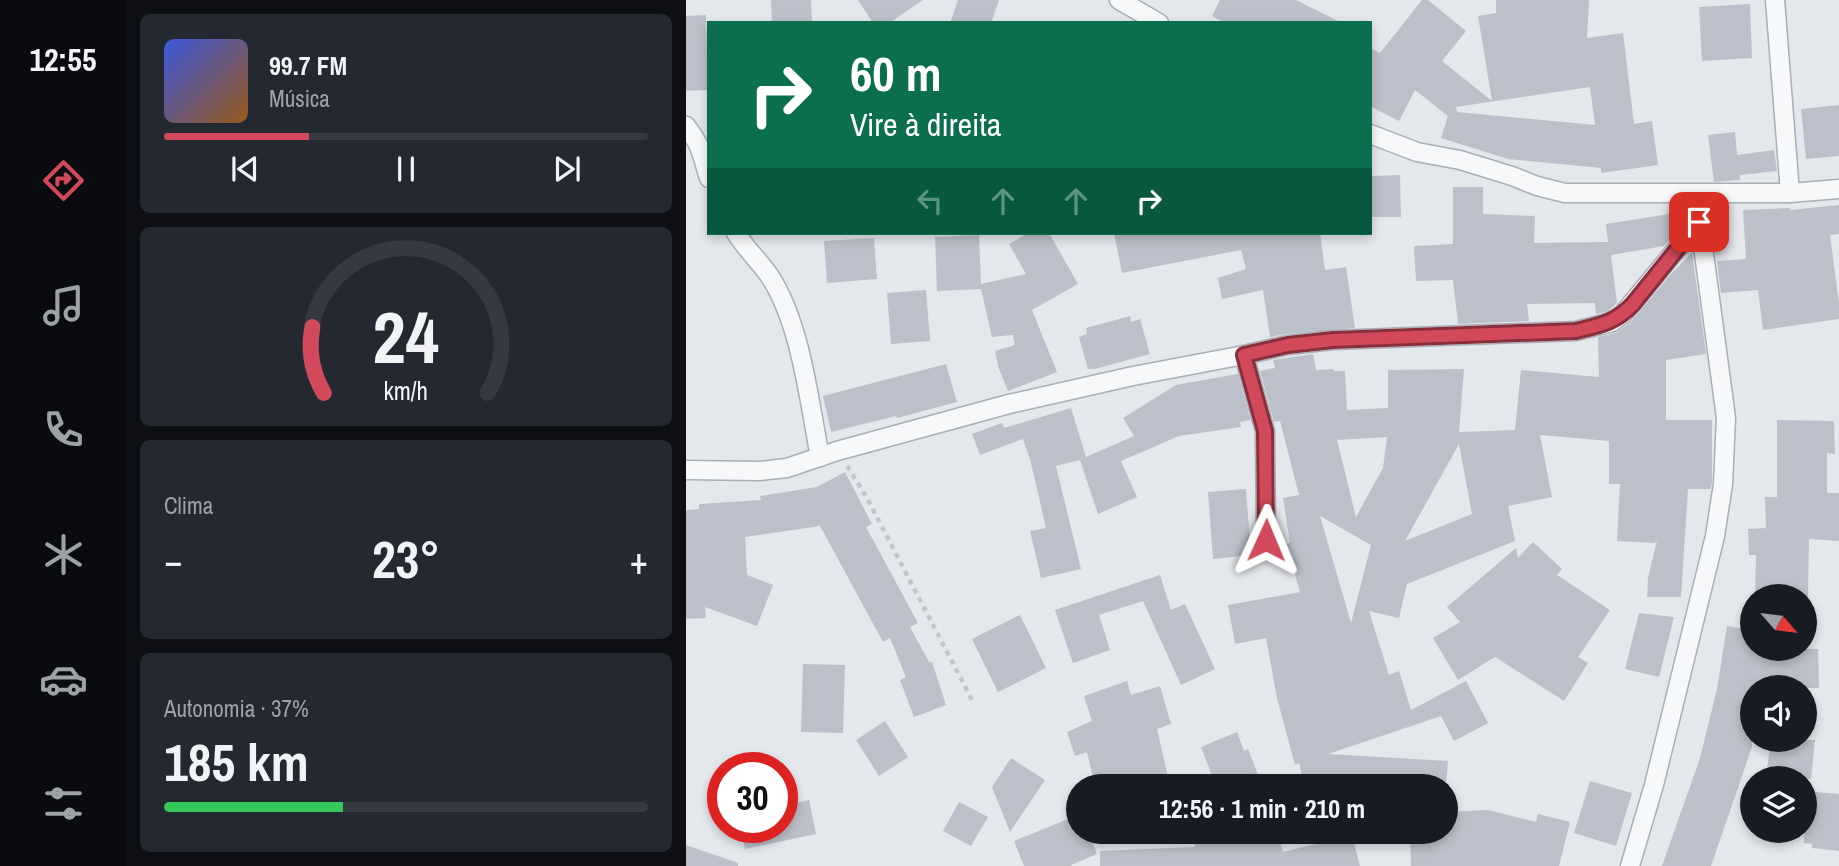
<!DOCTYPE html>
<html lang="pt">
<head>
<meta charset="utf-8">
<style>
  :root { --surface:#171b24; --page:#242831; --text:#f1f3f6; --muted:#9ea1a6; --line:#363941; --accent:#d1495b }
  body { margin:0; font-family:"Archivo Narrow",sans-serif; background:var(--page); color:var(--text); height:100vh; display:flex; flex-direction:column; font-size:26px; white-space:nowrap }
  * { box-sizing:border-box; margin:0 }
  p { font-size:23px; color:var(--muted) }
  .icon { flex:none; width:38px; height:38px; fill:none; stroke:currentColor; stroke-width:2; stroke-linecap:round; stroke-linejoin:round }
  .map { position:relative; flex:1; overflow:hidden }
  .panel { display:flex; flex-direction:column; gap:14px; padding:14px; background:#0d0f14; width:560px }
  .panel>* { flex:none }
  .hud { position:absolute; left:21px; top:21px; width:665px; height:214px; border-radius:0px; box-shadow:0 4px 10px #0003; background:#0b6e4f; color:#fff; overflow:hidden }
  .needle { width:46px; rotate:118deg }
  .fabs { position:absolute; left:1054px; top:584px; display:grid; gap:14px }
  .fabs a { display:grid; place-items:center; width:77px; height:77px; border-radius:50%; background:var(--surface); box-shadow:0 4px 10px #0003; font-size:35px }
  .speed { position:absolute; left:21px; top:752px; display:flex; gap:14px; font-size:35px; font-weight:700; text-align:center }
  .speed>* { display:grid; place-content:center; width:91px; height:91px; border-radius:50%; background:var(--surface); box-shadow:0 4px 10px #0003; line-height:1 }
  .speed .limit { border:10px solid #d22; background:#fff; color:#111 }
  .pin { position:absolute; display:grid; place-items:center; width:60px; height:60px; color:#fff; margin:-30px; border-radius:14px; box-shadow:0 4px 10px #0006 }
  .me { position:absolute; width:77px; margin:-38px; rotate:1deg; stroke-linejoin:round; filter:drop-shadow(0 0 5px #0008) }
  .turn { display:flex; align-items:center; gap:24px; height:147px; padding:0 28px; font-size:32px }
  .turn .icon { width:91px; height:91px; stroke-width:2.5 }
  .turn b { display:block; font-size:49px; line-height:60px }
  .lanes { display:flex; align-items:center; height:66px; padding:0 28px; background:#0003; justify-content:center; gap:35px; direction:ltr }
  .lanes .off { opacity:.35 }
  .big { font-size:52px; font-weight:800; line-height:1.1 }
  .panel .tile { flex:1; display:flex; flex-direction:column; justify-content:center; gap:10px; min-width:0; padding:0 24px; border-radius:10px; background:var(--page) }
  .panel .dial { align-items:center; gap:0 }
  .dial svg { height:182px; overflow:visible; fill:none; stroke:var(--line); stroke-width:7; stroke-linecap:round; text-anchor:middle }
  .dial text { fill:var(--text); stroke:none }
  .song { display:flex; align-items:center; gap:21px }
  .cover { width:84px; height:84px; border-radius:10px; background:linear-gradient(135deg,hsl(230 70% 55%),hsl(30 70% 35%)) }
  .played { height:7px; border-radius:4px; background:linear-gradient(90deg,var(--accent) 30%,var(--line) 30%) }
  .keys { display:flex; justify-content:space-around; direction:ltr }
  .heat { display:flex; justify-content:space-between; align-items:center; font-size:38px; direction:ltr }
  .charge { height:10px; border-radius:5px; background:linear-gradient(90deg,#34c759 37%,var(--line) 0) }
  .trip { position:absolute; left:380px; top:774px; width:392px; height:70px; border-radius:35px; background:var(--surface); box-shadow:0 4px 10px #0003; font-weight:800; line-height:70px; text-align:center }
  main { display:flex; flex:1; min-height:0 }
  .tab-bar { display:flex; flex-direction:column; width:126px; justify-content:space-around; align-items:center; background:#090b0e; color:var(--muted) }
  .tab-bar .icon { width:49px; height:49px }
  .tab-bar .selected { color:var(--accent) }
  .tab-bar b { font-size:32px; color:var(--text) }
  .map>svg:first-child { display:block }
  .building { fill:#bbc0ca; fill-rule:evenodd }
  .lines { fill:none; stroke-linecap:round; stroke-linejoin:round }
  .minor-casing { stroke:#a9aeb7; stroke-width:21 }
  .path { stroke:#c2c5cb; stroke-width:4.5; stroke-dasharray:5 5; stroke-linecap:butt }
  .minor { stroke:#f7f8fa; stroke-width:18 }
  .route-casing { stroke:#882f3b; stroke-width:18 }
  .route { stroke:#d1495b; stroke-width:12 }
</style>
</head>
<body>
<main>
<nav class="tab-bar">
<b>12:55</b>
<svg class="icon selected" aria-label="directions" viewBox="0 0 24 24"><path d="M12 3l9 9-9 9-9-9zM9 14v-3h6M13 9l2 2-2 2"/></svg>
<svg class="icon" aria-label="music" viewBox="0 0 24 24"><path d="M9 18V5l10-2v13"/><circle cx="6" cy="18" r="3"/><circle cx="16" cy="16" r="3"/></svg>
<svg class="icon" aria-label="phone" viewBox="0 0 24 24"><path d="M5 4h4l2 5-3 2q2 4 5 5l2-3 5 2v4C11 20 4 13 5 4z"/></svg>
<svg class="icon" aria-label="climate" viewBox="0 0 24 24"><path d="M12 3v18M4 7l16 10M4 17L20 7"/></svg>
<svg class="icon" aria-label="car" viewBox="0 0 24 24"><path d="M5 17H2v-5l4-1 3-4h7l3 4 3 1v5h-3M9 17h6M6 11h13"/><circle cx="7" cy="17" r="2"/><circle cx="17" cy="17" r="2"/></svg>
<svg class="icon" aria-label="filters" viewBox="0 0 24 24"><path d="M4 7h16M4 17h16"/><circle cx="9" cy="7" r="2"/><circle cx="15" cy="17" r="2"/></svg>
</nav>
<section class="panel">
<div class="tile">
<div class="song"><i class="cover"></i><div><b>99.7 FM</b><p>Música</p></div></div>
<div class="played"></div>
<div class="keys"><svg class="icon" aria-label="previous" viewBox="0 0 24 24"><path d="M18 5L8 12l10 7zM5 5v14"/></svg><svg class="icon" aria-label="pause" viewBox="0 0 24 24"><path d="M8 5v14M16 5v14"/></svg><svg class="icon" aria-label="next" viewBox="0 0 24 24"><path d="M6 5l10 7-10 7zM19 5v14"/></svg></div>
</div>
<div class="tile dial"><svg viewBox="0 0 100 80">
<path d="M14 69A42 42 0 1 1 86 69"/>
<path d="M14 69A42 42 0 0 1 9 40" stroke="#d1495b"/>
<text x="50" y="56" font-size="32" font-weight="700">24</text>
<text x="50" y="72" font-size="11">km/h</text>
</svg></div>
<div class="tile"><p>Clima</p>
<div class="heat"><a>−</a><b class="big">23°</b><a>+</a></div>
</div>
<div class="tile"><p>Autonomia · 37%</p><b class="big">185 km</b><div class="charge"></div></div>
</section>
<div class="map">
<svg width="1153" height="866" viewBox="0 0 1153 866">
  <rect width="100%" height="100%" fill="#e4e7ec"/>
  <!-- building -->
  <g class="building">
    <path d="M85 0H125L126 23H86Z"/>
    <path d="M172 0H237L203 23H187Z"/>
    <path d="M272 0H313L305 23H264Z"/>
    <path d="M534 0H610L656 23H539L526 16Z"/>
    <path d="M736 0H742L780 31 756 61 806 101 792 16 810 13V0H903L901 38 937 33 948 124 966 121 972 165 915 173V168L822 159 755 138 762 116 729 90 713 121 684 106V48L694 53ZM904 87 909 125 771 112 770 107Z"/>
    <path d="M1064 4 1066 58 1016 61 1013 7Z"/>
    <path d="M20 15 22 90 0 91V16Z"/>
    <path d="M1153 105V156L1120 159 1115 109Z"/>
    <path d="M1049 132 1051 155 1088 150 1091 171 1054 175V180L1028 182 1022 135Z"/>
    <path d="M714 175 715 217H684V176Z"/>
    <path d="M767 187H797V214L849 216 848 243 922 242 920 224 983 214 987 236 978 246 925 255 931 303 921 312 910 314 909 303 841 304 843 321 772 324 767 280 730 281 728 246 767 244Z"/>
    <path d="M1153 205V234L1144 235 1153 304V319L1077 330 1072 290 1035 293 1031 261 1060 259 1057 210 1104 208V210Z"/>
    <path d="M342 233H363L392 284 346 310 371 372 322 391 312 366 309 351 329 345 327 335 306 337 295 289 251 291 249 237 293 235 295 284 340 274 323 244Z"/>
    <path d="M428 233H634L639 270 660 267 669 328 601 334 584 337 577 290 536 299 532 278 560 269 555 250 436 273Z"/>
    <path d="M188 238 191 279 141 283 138 241Z"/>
    <path d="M1006 253 1020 354 980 360V420H1026V481L1025 489H1002L995 597H961L962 578 971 540 969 543 931 541 934 484H923V441L854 435 866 497 822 506 829 541 721 584 713 618 683 611 703 675 713 671 725 710 780 681 802 723 768 741 755 716 642 754 762 761 760 786H619L613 763 609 765 591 698 580 638 549 644 542 605 614 592 600 544 604 543 597 498 613 495 594 421 588 422 574 371 589 368 587 360 627 354 630 370 647 369 648 371H659L661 410 702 408V370L778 369 773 432 829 430 835 370 913 377 912 337 929 333 944 323 983 276ZM701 437 697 468 670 517 651 440ZM773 444 786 514 719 541ZM634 516 685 545 665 623Z"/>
    <path d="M240 290 244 341 205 344 201 293Z"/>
    <path d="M444 316 445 322 454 319 464 354 409 369H402L393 337 401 334 400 328Z"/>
    <path d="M260 364 271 402 211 418 210 416 145 432 137 396Z"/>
    <path d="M552 374 566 425 564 420 554 422 555 427 493 436 435 461 451 497 412 514 394 460 370 466 395 569 355 578 344 531 360 528 344 459 337 439 294 455 286 434 316 423 318 428 385 408 400 457 448 436 437 418 490 385Z"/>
    <path d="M1091 420 1148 421 1149 454 1141 453V493H1153V541L1123 539 1122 597H1069L1070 555H1063L1062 529 1080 528 1079 497H1091Z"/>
    <path d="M159 472 186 524 180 527 232 623 224 627 243 662H246L260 705 228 717 214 680 220 677 204 638 197 642 134 526 59 537 61 575 87 585 71 626 19 607 20 618 0 619V510L13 509V504L75 500 74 496 131 487Z"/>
    <path d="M560 489 565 555 527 559 522 492Z"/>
    <path d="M847 542 876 569 871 575 924 610 892 657 902 663 878 701 809 657 772 680 747 638 774 622 761 607 830 548 832 558Z"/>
    <path d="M474 575 485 610 499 604 529 669 495 685 457 601 413 615 424 650 387 663 369 610Z"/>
    <path d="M953 613 988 617 973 677 939 669Z"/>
    <path d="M334 615 360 668 312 692 286 639Z"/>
    <path d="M1041 626 1066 630V649H1132L1133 688H1066V747L1025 866H976L1014 758 1031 689Z"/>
    <path d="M117 664 159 665 157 733 115 732Z"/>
    <path d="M441 681 445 695 474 686 485 724 471 729 484 786H409L401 752 389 756 381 732 406 721 398 696Z"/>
    <path d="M199 721 222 757 193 776 170 740Z"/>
    <path d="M551 732 558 751 562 749 574 780 560 786H530L515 747Z"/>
    <path d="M1085 740H1129L1125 779 1080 777Z"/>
    <path d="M325 758 359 780 324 832 306 787Z"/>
    <path d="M904 781 946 793 930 846 888 833Z"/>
    <path d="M1118 791 1153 794V851L1126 848V844L1118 843Z"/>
    <path d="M123 800 130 834 59 849 55 828H96V806Z"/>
    <path d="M273 802 302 817 285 846 257 831Z"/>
    <path d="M802 810 850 822 852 814 884 822 873 866H725L724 831H760V812Z"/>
    <path d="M392 815V831H402L411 854 383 866H338L328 841Z"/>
    <path d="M508 831H591L597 852 666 835 674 866H414V851L509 847Z"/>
    <path d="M0 845 52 863V866H0Z"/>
  </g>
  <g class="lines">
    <!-- minor casing -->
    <g class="minor-casing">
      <g id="minor">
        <path d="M433 0 473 23"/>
        <path d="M1089 0 1104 193"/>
        <path d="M0 126C17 148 15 154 23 178"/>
        <path d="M684 134 731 152 774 160 826 176 851 186 879 193H1104L1153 189"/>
        <path d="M50 233C60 249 73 261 83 275 115 323 123 401 134 457"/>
        <path d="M558 355 579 431 580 540"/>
        <path d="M0 470 74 471 101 468 151 451 323 404 447 376 558 355 602 345 647 340 890 331 926 322 937 314 1013 222"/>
        <path d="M944 866 968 785 1029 536 1037 484 1040 418 1010 194"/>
      </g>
    </g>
    <!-- path -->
    <path class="path" d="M161 466 180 496 286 700"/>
    <!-- minor -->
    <use href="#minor" class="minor"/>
  </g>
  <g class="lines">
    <!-- route casing -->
    <g class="route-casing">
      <path id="route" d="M580 540 579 431 558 355 602 345 647 340 890 331C914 325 929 323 947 304L1013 222"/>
    </g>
    <!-- route -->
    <use href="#route" class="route"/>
  </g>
</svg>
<div class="fabs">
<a><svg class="needle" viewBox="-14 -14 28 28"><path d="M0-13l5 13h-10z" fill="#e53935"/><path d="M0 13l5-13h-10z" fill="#9ea1a6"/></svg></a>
<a><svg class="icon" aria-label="sound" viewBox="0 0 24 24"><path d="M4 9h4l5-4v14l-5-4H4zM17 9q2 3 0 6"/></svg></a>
<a><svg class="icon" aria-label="layers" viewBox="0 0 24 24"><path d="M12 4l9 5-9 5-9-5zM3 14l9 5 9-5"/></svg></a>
</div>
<div class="speed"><div class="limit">30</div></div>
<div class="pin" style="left:1013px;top:222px;background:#d93025"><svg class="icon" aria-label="arrive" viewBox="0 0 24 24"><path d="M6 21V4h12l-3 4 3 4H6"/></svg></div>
<svg class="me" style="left:580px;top:540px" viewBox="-20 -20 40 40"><path d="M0-17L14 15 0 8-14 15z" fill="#d1495b" stroke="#fff" stroke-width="4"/></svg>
<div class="trip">12:56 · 1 min · 210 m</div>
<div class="hud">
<div class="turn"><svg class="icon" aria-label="right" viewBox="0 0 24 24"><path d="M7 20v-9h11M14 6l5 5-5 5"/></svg><div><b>60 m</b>Vire à direita</div></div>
<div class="lanes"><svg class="icon off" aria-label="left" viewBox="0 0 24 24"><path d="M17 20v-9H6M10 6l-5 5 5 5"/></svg><svg class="icon off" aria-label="ahead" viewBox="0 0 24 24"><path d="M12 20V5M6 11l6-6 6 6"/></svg><svg class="icon off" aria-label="ahead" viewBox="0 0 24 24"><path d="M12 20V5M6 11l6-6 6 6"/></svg><svg class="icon" aria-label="right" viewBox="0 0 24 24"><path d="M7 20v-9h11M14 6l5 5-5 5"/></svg></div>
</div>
</div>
</main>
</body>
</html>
